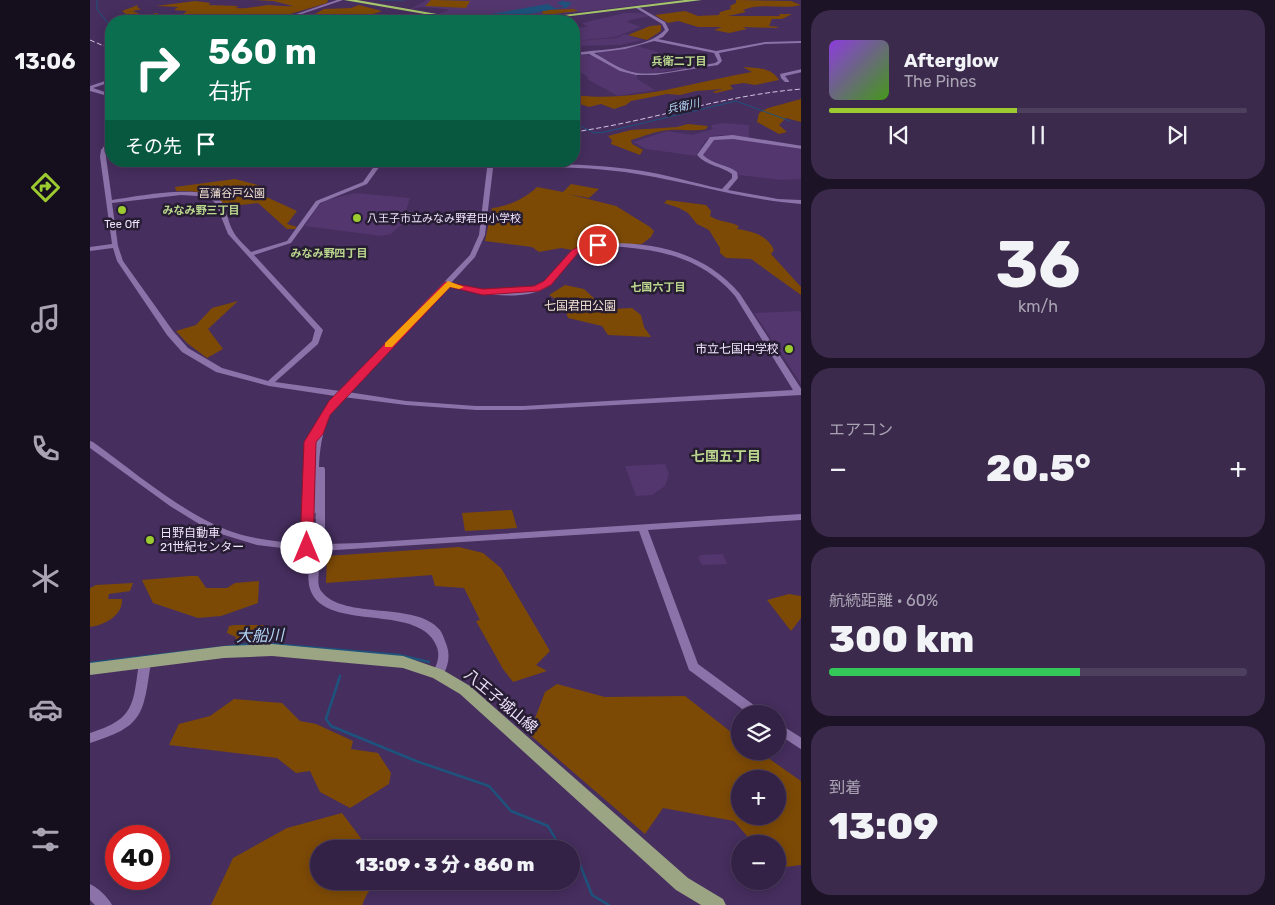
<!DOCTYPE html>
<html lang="ja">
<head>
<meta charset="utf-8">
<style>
  :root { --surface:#342246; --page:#3c2a4d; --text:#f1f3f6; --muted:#a9a4b3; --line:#4e3f5f; --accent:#9cca31 }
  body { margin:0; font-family:Rubik,"Noto Sans JP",sans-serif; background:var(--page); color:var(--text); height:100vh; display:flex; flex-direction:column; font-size:19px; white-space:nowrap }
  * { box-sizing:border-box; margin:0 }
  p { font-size:16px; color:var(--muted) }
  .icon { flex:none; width:28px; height:28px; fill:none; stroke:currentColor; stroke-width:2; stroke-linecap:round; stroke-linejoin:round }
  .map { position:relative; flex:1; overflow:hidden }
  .sheet { display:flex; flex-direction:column; gap:10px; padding:10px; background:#1d1326; width:474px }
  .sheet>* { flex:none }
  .guide { position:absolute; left:15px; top:15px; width:475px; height:152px; border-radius:20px; box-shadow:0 2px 12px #0003,0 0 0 1px var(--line); background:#0b6e4f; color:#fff; overflow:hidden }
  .controls { position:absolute; left:641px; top:705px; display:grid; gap:10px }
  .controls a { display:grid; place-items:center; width:55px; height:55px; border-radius:50%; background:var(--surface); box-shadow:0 2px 12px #0003,0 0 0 1px var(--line); font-size:25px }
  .speed { position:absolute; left:15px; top:825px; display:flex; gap:10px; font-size:25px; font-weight:700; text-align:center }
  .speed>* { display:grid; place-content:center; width:65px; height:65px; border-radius:50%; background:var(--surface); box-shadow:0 2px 12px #0003,0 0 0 1px var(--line); line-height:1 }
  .speed .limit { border:8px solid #d22; background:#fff; color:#111 }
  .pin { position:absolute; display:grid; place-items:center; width:42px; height:42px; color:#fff; margin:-21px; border:2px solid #fff; border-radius:50%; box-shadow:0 1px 5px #0007 }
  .me { position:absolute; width:55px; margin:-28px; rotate:0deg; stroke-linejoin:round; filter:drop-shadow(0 0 4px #0008) }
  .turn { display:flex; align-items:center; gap:18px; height:105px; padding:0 20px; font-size:22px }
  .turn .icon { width:65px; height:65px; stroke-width:2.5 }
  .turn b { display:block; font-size:35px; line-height:42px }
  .then { display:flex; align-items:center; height:48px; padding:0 20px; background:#0003; gap:10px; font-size:19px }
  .big { font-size:38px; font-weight:800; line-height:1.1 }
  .sheet .tile { flex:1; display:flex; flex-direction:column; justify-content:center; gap:8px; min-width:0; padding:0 18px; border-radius:20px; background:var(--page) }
  .sheet .dial { align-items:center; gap:0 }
  .dial b { font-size:65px; line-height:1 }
  .song { display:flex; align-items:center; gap:15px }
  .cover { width:60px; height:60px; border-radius:8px; background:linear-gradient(135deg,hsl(270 70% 55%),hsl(100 70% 35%)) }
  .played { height:5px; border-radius:2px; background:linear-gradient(90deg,var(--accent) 45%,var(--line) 45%) }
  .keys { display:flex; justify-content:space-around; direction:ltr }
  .heat { display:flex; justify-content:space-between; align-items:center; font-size:28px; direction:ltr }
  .charge { height:8px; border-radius:4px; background:linear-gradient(90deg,#34c759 60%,var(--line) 0) }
  .trip { position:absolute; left:220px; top:840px; width:270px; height:50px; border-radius:25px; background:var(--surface); box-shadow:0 2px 12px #0003,0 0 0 1px var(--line); font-weight:800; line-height:50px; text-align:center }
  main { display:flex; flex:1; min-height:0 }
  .tabs { display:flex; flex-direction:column; width:90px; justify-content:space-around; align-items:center; background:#150e1c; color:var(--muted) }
  .tabs .icon { width:35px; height:35px }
  .tabs .on { color:var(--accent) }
  .tabs b { font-size:22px; color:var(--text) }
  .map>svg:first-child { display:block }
  .built { fill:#52366d }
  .green { fill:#7d4a06; fill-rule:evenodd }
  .water { fill:#1d537d }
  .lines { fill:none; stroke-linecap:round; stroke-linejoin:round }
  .stream-far1 { stroke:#1d537d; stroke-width:1 }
  .stream { stroke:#1d537d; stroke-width:2.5 }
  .minor-tunnel { stroke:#5f4976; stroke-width:9; stroke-dasharray:9 4.5; stroke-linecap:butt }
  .minor { fill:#8b72a8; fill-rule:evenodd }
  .major { fill:#9ba483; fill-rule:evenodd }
  .highway { fill:#a5c56b; fill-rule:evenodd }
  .rail { stroke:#d3c5e1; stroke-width:1; stroke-dasharray:5 2.5; stroke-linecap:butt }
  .route { fill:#e11d48; stroke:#92132f }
  .slow { fill:#f59e0b }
  .poi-dot { fill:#9cca31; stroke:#271d33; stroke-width:2 }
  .labels { text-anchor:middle; stroke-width:5; stroke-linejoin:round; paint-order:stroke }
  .far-neighbourhood-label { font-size:11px; font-weight:bold; fill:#bbd78e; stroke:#271d33 }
  .far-water-label { font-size:11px; font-style:italic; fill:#b1d4f3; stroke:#271d33 }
  .far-park-label { font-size:11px; fill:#f2e1d1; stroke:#271d33 }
  .far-poi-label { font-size:11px; fill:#efe4fc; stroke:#271d33; text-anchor:start }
  .park-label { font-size:12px; fill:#f2e1d1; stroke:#271d33 }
  .poi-label { font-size:12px; fill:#efe4fc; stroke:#271d33; text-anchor:end }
  .neighbourhood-label { font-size:14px; font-weight:bold; fill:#bbd78e; stroke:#271d33 }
  .near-street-label { font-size:15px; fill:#efe4fc; stroke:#271d33 }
  .near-water-label { font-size:16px; font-style:italic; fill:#b1d4f3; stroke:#271d33 }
</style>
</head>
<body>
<main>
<nav class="tabs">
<b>13:06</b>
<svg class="icon on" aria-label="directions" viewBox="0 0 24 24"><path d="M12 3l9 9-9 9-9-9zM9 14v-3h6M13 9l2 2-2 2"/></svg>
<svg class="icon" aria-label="music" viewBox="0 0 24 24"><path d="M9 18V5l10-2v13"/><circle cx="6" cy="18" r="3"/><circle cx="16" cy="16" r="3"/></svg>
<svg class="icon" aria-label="phone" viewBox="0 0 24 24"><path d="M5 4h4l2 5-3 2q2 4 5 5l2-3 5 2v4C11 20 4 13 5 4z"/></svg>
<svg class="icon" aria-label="climate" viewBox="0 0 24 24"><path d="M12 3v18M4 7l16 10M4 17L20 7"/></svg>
<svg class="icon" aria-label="car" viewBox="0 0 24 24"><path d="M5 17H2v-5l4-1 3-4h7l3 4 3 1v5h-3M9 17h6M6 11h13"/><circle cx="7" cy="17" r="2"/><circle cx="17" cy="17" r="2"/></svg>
<svg class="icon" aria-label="filters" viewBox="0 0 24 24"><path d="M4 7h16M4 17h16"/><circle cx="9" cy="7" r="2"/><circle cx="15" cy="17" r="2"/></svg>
</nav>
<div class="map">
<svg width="712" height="905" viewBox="0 0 712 905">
  <rect width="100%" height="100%" fill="#462e5e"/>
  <!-- built -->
  <g class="built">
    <path d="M337 0H593L410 21 382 20 346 15 359 10 357 9 331 7 318 10Z"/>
    <path d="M534 13H549L560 16 540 20 537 22 551 27 525 37 485 41 526 38 535 34 553 40 531 45 484 46V28L497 27 492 23Z"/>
    <path d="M547 46 582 56 605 65 604 67 566 73H548L533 69 507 55 509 52Z"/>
    <path d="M492 54 502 56 530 70 547 75V79L565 90 528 96 497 79 498 77 484 68V56Z"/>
    <path d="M634 123 659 125V138L632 135 622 136 615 141 606 156 556 149 543 142 577 131 602 135 623 129 621 125Z"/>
    <path d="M637 137 711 149V179L691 180 648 175 638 167 614 157 612 153 623 140Z"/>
    <path d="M265 193 320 198 312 224 301 234 291 236 215 226 229 205 237 200Z"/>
    <path d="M709 311 712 314 711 384 664 313Z"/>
    <path d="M575 464 579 474 575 486 562 495 546 496 535 466Z"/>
    <path d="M633 554 637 564 612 565 608 557 611 555Z"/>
  </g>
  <!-- green -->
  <g class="green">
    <path d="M162 0H238L237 3 177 21H61L64 18 42 19 32 11 48 5 47 7 51 9 43 11 54 16 66 13 84 19H126L129 15 93 14 97 11 84 10 88 7 66 6 105 1 121 3 118 5 148 6 146 8C157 9 167 6 178 5 186 5 194 7 203 6L183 1Z"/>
    <path d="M341 0H345L380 1 376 8 335 6Z"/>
    <path d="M646 0 701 1 711 5C692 10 671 2 653 10L656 12 638 16H690L689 14H702L692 19H682L679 26 689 27 686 28 653 27 657 29 639 33 624 30 632 27H608L588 21 578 23 565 15 595 11 608 16 629 15 630 12 641 9 640 6 646 3Z"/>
    <path d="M269 5 292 11 278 16H266L252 21H196L223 15 234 9 261 8Z"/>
    <path d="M484 9 488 11 414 20 388 18 413 19 435 14H453L452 11 456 10Z"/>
    <path d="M571 25V31L557 40 538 35 560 26Z"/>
    <path d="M653 67C667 68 681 67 689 80L665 85 654 83 640 85 643 89 626 93 622 92 633 89 606 91 590 95 577 94 541 101 536 105 524 109 511 104 499 107 484 102V95C545 103 603 82 662 72Z"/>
    <path d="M711 99V122L696 118 689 125 697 132 689 134 667 122 669 113 678 108Z"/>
    <path d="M598 124 618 126 616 129C603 132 593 129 580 130 565 131 555 136 541 140L542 144 553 150 550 155 521 144 522 140 518 136 541 130 587 127Z"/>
    <path d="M145 179 175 187 170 194 207 211 197 224 207 227 205 229H197L168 203 134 207C129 191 101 191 86 191L85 187Z"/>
    <path d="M481 184 509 189 499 198 478 194 526 206 560 227 564 231 561 237 552 244H503L482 250 471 248 449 252 442 247 395 241 402 208C417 207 436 198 447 187L473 192Z"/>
    <path d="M577 200 616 205 621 211 620 216C629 222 639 221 649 226L647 229C662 231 677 235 684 250L681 254 711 287V295L661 259 636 258 630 253V248L619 230 607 224 598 213 589 208 574 203Z"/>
    <path d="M475 285 494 289 507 301 521 309 542 308 551 315 554 327 561 337 518 335 512 326 478 318 473 304 459 295Z"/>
    <path d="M148 301 118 329 133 349 117 358 97 343 86 331 106 325 122 308Z"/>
    <path d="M422 510 427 528 375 531 372 513Z"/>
    <path d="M369 547 393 553 411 568 460 651 446 665 457 671 423 682 413 669 386 621 390 620 374 588 345 586 342 575 236 583 237 556Z"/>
    <path d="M100 576H108L116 588H137L145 583 169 581 168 603 131 616 108 618 63 603 52 580Z"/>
    <path d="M43 583 40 591 19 594 18 599H32C33 616 14 625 0 627V588L6 585Z"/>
    <path d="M699 594 711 596V618L701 631 677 600Z"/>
    <path d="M145 625H174L170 639H145L146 637 137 633 139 626Z"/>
    <path d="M467 684 515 697 595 696 650 739V751H668L711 781V865L688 868V844H664L644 821 573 808 555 834 439 734 455 692ZM650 779H688V816H650Z"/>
    <path d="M144 699 192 703 210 721 226 724 263 741 261 749 288 753 301 773 299 784 260 808 230 792 220 771 206 773 187 758 79 745 89 724 120 716Z"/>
    <path d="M252 813 279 849H229V881H287L277 894 272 905H121L143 858 197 828Z"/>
  </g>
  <!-- water -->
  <path class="water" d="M472 1 482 3 476 8C456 8 409 25 390 16L458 4 465 8 475 7 467 3Z"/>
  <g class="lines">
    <!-- stream-far1 -->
    <g class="stream-far1">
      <path d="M7 0V9L21 27"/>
      <path d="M290 0H314"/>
      <path d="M488 125 505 133 515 132 646 101 700 121"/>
    </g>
    <!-- stream -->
    <g class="stream">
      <path d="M0 663 169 643 309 655 339 662"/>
      <path d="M250 676 236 719 241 726 326 761 399 786 421 811 458 826 466 840 480 849"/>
      <path d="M481 850 487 857 502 895 519 905"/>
    </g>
    <!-- minor-tunnel -->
    <path class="minor-tunnel" d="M224 510V565"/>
    <!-- minor -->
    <g class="minor">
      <path d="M247 0H253L191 21H186Z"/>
      <path d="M547 6 575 22 579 30 573 37 568 39 626 51 675 42 712 41V43L675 44 629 53 632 61 628 65 565 75H546L530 71 499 54 484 55V53C510 49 556 50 575 30L572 24 546 8ZM564 41 624 53 628 61 625 63C601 67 571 76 547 73 532 71 517 60 504 53L535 49Z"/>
      <path d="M712 69V72L695 76 699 81V82H695L691 78 690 74Z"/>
      <path d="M21 79V82L3 88 21 94V97L0 91V86Z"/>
      <path d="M643 135 712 146V149L643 139 624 140 613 155C622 164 636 164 647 172L648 178 638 190 688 199 712 200V204C654 200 603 183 547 174 499 166 451 167 403 168L395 235 385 257 361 283C387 289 436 300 458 279 469 269 474 253 489 247 500 242 512 243 523 243 572 243 618 256 650 294L712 390V395L433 410H386L316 405 253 397C235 416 230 441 229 467H234L235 469V544L270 543 712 514V520L558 530 608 664 672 711 674 714H659L599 670 549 531 230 551H217L167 545 131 534 114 527 80 506 0 448V441L3 442C46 473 88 510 137 530 161 539 187 542 212 543L216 442 225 432 231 415 245 396 179 386 126 372 92 352 77 335 27 261 23 248 0 251V247L22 244 10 157 11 150 19 140 21 139C21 146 17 150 16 157L22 200C44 197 117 182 132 202 137 210 138 223 143 231 147 239 155 245 161 252L197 241 226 201 273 182 285 165 259 161H292V163H295L327 165H398V161H404L403 165C451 164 499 163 546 170 575 174 604 183 632 189L642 178V174C631 166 617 166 607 155L620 137ZM290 166 327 168H397L389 235 380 255 250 391 185 382 228 344 233 330 164 255 201 243 230 203 277 184ZM91 195 107 196 122 200 126 204 138 234 225 330 222 341 178 381 132 368 98 348 83 331 33 261 28 246 22 203ZM533 247C578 251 615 261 645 296L703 390 433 406H386L316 401 258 392 358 286C386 293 431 303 457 287 464 282 469 274 475 267 492 244 507 247 533 247ZM223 513H226L225 544H222Z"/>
      <path d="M224 561 228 562C231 571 225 584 232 592 254 620 326 601 350 630 352 633 354 638 355 641 361 654 359 665 352 677L348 679 344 677 342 674C347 665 351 655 346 645 327 601 229 635 219 585 218 578 218 569 220 562Z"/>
      <path d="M55 658 59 659 61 662C53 715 54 726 0 743V733C45 719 43 705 49 662L51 659Z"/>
      <path d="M688 723 712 738V750L688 734Z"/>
      <path d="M0 884C8 888 18 897 22 905H5L0 900Z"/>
    </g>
    <!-- major -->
    <path class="major" d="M182 644 313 656 353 670 380 686 598 878 633 899 636 905H611L586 890 370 694 343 678 313 668 182 656 134 658 0 675V663L134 646Z"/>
    <!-- highway -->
    <g class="highway">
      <path d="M254 0H267L387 21H375Z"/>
      <path d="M595 0H612L440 21H425Z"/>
    </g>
    <!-- rail -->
    <g class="rail">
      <path d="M0 40 21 49"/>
      <path d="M484 132C561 121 634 95 712 89"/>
    </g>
  </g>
  <!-- route -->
  <path class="route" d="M508 243 513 245 511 247 488 253 461 285 449 291 393 295 360 287 240 415 233 434 226 442 223 548 217 552 212 551 210 548 214 442 239 401 355 282 393 289 444 286 454 281 482 250 492 245Z"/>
  <!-- slow -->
  <path class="slow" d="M358 281 374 287 369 289 360 287 302 347H295V343Z"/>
  <!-- markers -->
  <g class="poi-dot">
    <circle cx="32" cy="210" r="5"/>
    <circle cx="267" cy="218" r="5"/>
    <circle cx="699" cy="349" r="5"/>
    <circle cx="60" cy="540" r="5"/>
  </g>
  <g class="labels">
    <!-- far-neighbourhood labels -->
    <g class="far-neighbourhood-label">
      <text x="589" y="65">兵衛二丁目</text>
      <text x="111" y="214">みなみ野三丁目</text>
      <text x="239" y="257">みなみ野四丁目</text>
      <text x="568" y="291">七国六丁目</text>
    </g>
    <!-- far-water labels -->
    <g class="far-water-label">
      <text transform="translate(593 106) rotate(-13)" y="4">兵衛川</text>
    </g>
    <!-- far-park labels -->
    <g class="far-park-label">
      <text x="142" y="197">菖蒲谷戸公園</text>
    </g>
    <!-- far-poi labels -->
    <g class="far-poi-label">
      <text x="277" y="222">八王子市立みなみ野君田小学校</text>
      <text x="32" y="228" text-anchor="middle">Tee Off</text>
    </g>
    <!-- park labels -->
    <g class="park-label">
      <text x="490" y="310">七国君田公園</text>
    </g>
    <!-- poi labels -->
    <g class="poi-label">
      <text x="689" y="353">市立七国中学校</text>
      <text x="70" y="537" text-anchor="start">日野自動車<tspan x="70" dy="14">21世紀センター</tspan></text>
    </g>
    <!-- neighbourhood labels -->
    <g class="neighbourhood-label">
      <text x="636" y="461">七国五丁目</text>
    </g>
    <!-- near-street labels -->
    <g class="near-street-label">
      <text transform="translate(411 701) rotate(40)" y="5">八王子城山線</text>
    </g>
    <!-- near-water labels -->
    <g class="near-water-label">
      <text transform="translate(170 635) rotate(-1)" y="6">大船川</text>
    </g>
  </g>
</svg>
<div class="controls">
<a><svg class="icon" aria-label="layers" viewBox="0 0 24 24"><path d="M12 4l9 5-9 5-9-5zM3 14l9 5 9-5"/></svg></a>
<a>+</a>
<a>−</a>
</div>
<div class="speed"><div class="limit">40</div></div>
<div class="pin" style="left:508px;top:245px;background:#d93025"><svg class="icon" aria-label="arrive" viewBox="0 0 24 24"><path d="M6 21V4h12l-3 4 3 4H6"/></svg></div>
<svg class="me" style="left:217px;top:548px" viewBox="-20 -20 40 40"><circle r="19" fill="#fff"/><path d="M0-13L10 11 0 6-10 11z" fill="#e11d48"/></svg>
<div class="trip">13:09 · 3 分 · 860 m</div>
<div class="guide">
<div class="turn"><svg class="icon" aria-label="right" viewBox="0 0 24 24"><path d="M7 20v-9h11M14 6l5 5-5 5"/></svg><div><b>560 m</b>右折</div></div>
<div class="then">その先<svg class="icon" aria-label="arrive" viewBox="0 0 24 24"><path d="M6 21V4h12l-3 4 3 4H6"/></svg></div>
</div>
</div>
<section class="sheet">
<div class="tile">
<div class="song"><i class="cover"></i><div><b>Afterglow</b><p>The Pines</p></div></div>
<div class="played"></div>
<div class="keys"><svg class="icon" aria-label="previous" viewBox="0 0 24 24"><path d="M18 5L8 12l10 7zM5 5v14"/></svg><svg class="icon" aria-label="pause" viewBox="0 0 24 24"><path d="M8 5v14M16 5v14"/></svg><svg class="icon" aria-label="next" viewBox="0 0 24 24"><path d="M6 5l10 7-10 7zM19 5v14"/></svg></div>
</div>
<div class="tile dial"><b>36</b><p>km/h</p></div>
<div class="tile"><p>エアコン</p>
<div class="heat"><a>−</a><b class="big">20.5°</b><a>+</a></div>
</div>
<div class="tile"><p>航続距離 · 60%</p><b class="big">300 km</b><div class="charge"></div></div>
<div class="tile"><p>到着</p><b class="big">13:09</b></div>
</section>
</main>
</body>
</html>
